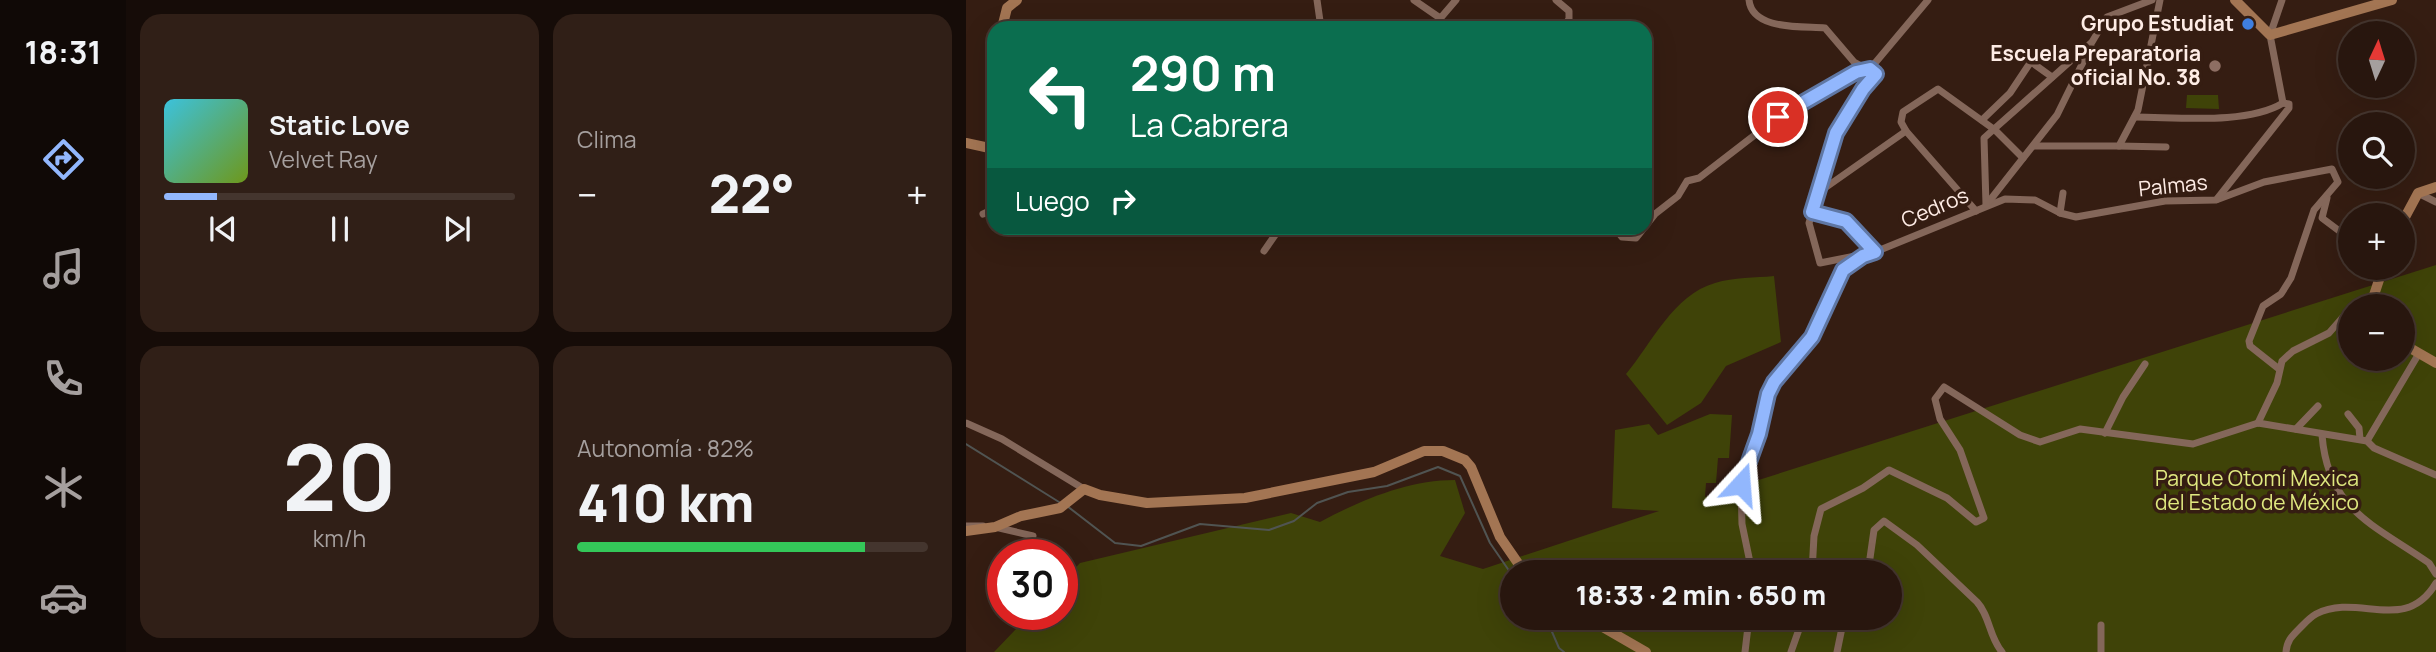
<!DOCTYPE html>
<html lang="es">
<head>
<meta charset="utf-8">
<style>
  :root { --surface:#28160e; --page:#301f17; --text:#f1f3f6; --muted:#a59f9e; --line:#44352e; --accent:#92b7fd }
  body { margin:0; font-family:Manrope,sans-serif; background:var(--page); color:var(--text); height:100vh; display:flex; flex-direction:column; font-size:26px; white-space:nowrap }
  * { box-sizing:border-box; margin:0 }
  p { font-size:23px; color:var(--muted) }
  .icon { flex:none; width:38px; height:38px; fill:none; stroke:currentColor; stroke-width:2; stroke-linecap:round; stroke-linejoin:round }
  .map { position:relative; flex:1; overflow:hidden }
  .drawer { display:flex; flex-direction:column; gap:14px; padding:14px; background:#160c08; width:840px }
  .drawer>* { flex:none }
  .top-card { position:absolute; left:21px; top:21px; width:665px; height:214px; border-radius:21px; box-shadow:0 7px 28px #0002,0 0 0 2px var(--line); background:#0b6e4f; color:#fff; overflow:hidden }
  .needle { width:46px; rotate:4deg }
  .tools { position:absolute; left:1372px; top:21px; display:grid; gap:14px }
  .tools a { display:grid; place-items:center; width:77px; height:77px; border-radius:50%; background:var(--surface); box-shadow:0 7px 28px #0002,0 0 0 2px var(--line); font-size:35px }
  .speed { position:absolute; left:21px; top:539px; display:flex; gap:14px; font-size:35px; font-weight:700; text-align:center }
  .speed>* { display:grid; place-content:center; width:91px; height:91px; border-radius:50%; background:var(--surface); box-shadow:0 7px 28px #0002,0 0 0 2px var(--line); line-height:1 }
  .speed .limit { border:10px solid #d22; background:#fff; color:#111 }
  .pin { position:absolute; display:grid; place-items:center; width:60px; height:60px; color:#fff; margin:-30px; border:4px solid #fff; border-radius:50%; box-shadow:0 2px 7px #0007 }
  .me { position:absolute; width:77px; margin:-38px; rotate:19deg; stroke-linejoin:round; filter:drop-shadow(0 0 5px #0008) }
  .turn { display:flex; align-items:center; gap:24px; height:147px; padding:0 28px; font-size:32px }
  .turn .icon { width:91px; height:91px; stroke-width:2.5 }
  .turn b { display:block; font-size:49px; line-height:60px }
  .then { display:flex; align-items:center; height:66px; padding:0 28px; background:#0003; gap:14px; font-size:26px }
  .big { font-size:52px; font-weight:800; line-height:1.1 }
  .drawer .widget { flex:1; display:flex; flex-direction:column; justify-content:center; gap:10px; min-width:0; padding:0 24px; border-radius:21px; background:var(--page) }
  .drawer .dial { align-items:center; gap:0 }
  .dial b { font-size:91px; line-height:1 }
  .song { display:flex; align-items:center; gap:21px }
  .cover { width:84px; height:84px; border-radius:10px; background:linear-gradient(135deg,hsl(190 70% 55%),hsl(80 70% 35%)) }
  .played { height:7px; border-radius:4px; background:linear-gradient(90deg,var(--accent) 15%,var(--line) 15%) }
  .keys { display:flex; justify-content:space-around; direction:ltr }
  .heat { display:flex; justify-content:space-between; align-items:center; font-size:38px; direction:ltr }
  .charge { height:10px; border-radius:5px; background:linear-gradient(90deg,#34c759 82%,var(--line) 0) }
  .drawer .tiles { flex:1; display:grid; gap:14px; grid-template-columns:repeat(2,1fr) }
  .trip { position:absolute; left:534px; top:560px; width:402px; height:70px; border-radius:35px; background:var(--surface); box-shadow:0 7px 28px #0002,0 0 0 2px var(--line); font-weight:800; line-height:70px; text-align:center }
  main { display:flex; flex:1; min-height:0 }
  .tabs { display:flex; flex-direction:column; width:126px; justify-content:space-around; align-items:center; background:#100906; color:var(--muted) }
  .tabs .icon { width:49px; height:49px }
  .tabs .active { color:var(--accent) }
  .tabs b { font-size:32px; color:var(--text) }
  .map>svg:first-child { display:block }
  .green { fill:#3f4308; fill-rule:evenodd }
  .lines { fill:none; stroke-linecap:round; stroke-linejoin:round }
  .stream { stroke:#505452; stroke-width:2 }
  .street { stroke:#84675a; stroke-width:7 }
  .secondary { stroke:#a37553; stroke-width:10 }
  .route-casing { stroke:#5f77a4; stroke-width:18 }
  .route { stroke:#92b7fd; stroke-width:12 }
  .shop-dot { fill:#3f7fe0; stroke:#351d12; stroke-width:2.5 }
  .education-dot { fill:#8d6e63; stroke:#351d12; stroke-width:2.5 }
  .labels { text-anchor:middle; stroke-width:7; stroke-linejoin:round; paint-order:stroke }
  .poi-label { font-size:21px; font-weight:bold; fill:#feece5; stroke:#351d12; text-anchor:end }
  .street-label { font-size:21px; fill:#feece5; stroke:#351d12 }
  .park-label { font-size:21px; fill:#dfe87f; stroke:#351d12 }
</style>
</head>
<body>
<main>
<nav class="tabs">
<b>18:31</b>
<svg class="icon active" aria-label="directions" viewBox="0 0 24 24"><path d="M12 3l9 9-9 9-9-9zM9 14v-3h6M13 9l2 2-2 2"/></svg>
<svg class="icon" aria-label="music" viewBox="0 0 24 24"><path d="M9 18V5l10-2v13"/><circle cx="6" cy="18" r="3"/><circle cx="16" cy="16" r="3"/></svg>
<svg class="icon" aria-label="phone" viewBox="0 0 24 24"><path d="M5 4h4l2 5-3 2q2 4 5 5l2-3 5 2v4C11 20 4 13 5 4z"/></svg>
<svg class="icon" aria-label="climate" viewBox="0 0 24 24"><path d="M12 3v18M4 7l16 10M4 17L20 7"/></svg>
<svg class="icon" aria-label="car" viewBox="0 0 24 24"><path d="M5 17H2v-5l4-1 3-4h7l3 4 3 1v5h-3M9 17h6M6 11h13"/><circle cx="7" cy="17" r="2"/><circle cx="17" cy="17" r="2"/></svg>
</nav>
<section class="drawer">
<div class="tiles">
<div class="widget">
<div class="song"><i class="cover"></i><div><b>Static Love</b><p>Velvet Ray</p></div></div>
<div class="played"></div>
<div class="keys"><svg class="icon" aria-label="previous" viewBox="0 0 24 24"><path d="M18 5L8 12l10 7zM5 5v14"/></svg><svg class="icon" aria-label="pause" viewBox="0 0 24 24"><path d="M8 5v14M16 5v14"/></svg><svg class="icon" aria-label="next" viewBox="0 0 24 24"><path d="M6 5l10 7-10 7zM19 5v14"/></svg></div>
</div>
<div class="widget"><p>Clima</p>
<div class="heat"><a>−</a><b class="big">22°</b><a>+</a></div>
</div>
<div class="widget dial"><b>20</b><p>km/h</p></div>
<div class="widget"><p>Autonomía · 82%</p><b class="big">410 km</b><div class="charge"></div></div>
</div>
</section>
<div class="map">
<svg width="1470" height="652" viewBox="0 0 1470 652">
  <rect width="100%" height="100%" fill="#351d12"/>
  <!-- green -->
  <g class="green">
    <path d="M1221 95H1252L1253 109 1220 108Z"/>
    <path d="M1470 265V652H28L50 629 47 614H96V582L114 563 325 513 354 522C395 500 442 480 489 480L499 513 474 556 517 569 693 511 646 508 649 430 683 424 692 435 744 414 766 415 763 458H752L750 483H740L739 497ZM1384 306H1437V359H1384ZM546 572H924V618H546Z"/>
    <path d="M808 276 815 342 760 366 735 403 701 425 660 374C686 343 707 295 749 283 768 277 789 278 808 276Z"/>
  </g>
  <g class="lines">
    <!-- stream -->
    <g class="stream">
      <path d="M0 444 93 502"/>
      <path d="M101 506 149 543 175 546 234 524 303 530 328 521 351 503 382 492 421 486 472 467 494 476 524 543 546 575"/>
      <path d="M580 618 593 648 598 652"/>
    </g>
    <!-- street -->
    <g class="street">
      <path d="M351 0 355 28"/>
      <path d="M448 0 474 18"/>
      <path d="M590 0 603 11V19L597 28"/>
      <path d="M783 0C786 31 838 26 859 28L888 62 910 74 874 124 867 143 843 223 854 263 909 252 1039 199 1069 200 1094 213 1110 217 1199 201 1250 200 1298 182 1366 169 1372 182 1348 210 1325 278 1315 294 1297 306 1283 341 1284 346 1313 369"/>
      <path d="M466 28 490 0"/>
      <path d="M1054 54 1086 77"/>
      <path d="M904 69 962 0"/>
      <path d="M1169 117C1211 117 1281 125 1317 103"/>
      <path d="M1016 120 1044 93 1064 63"/>
      <path d="M1068 146H1153L1172 110 1194 0"/>
      <path d="M1153 146 1200 147"/>
      <path d="M856 190 940 131"/>
      <path d="M1452 193 1470 202"/>
      <path d="M1361 198 1356 218 1384 239"/>
      <path d="M1251 199 1323 108V104L1317 103 1304 35 1316 0"/>
      <path d="M1021 204 1091 115 1125 46"/>
      <path d="M1020 205 1018 138 1126 42 1141 17 1186 0"/>
      <path d="M1010 211 940 131 935 122 937 112 972 89 1029 130 1057 158"/>
      <path d="M846 212 880 221 909 252"/>
      <path d="M1094 213 1097 193"/>
      <path d="M17 214 28 209"/>
      <path d="M649 228 656 237 670 238 689 214 712 196 721 181 733 178 812 117 890 72 903 69"/>
      <path d="M298 251 314 228"/>
      <path d="M1382 414 1393 428 1394 439"/>
      <path d="M0 423 36 439 118 489"/>
      <path d="M1292 423 1311 383 1316 361 1327 351 1363 333 1377 317 1384 318"/>
      <path d="M1330 429 1352 406"/>
      <path d="M1139 433 1157 397 1179 364"/>
      <path d="M1356 435C1362 510 1407 524 1463 563L1470 574"/>
      <path d="M1401 441 1452 355"/>
      <path d="M0 526H17"/>
      <path d="M29 527 67 536"/>
      <path d="M786 572 776 524 775 484 793 434 802 394 846 337 877 270 896 257"/>
      <path d="M846 572 848 536 855 509 897 488 923 470 981 498 1010 522 1018 518 994 450 974 419 969 399 978 387 1054 435 1074 442 1114 429 1227 444 1292 423 1401 441 1408 448 1470 475"/>
      <path d="M902 572 908 530 918 521 951 545 1011 602C1024 616 1023 637 1036 652"/>
      <path d="M1135 625V652"/>
      <path d="M779 652 783 618"/>
      <path d="M825 652 837 618"/>
      <path d="M871 652 878 618"/>
      <path d="M1320 652C1321 641 1325 637 1333 629 1338 624 1343 618 1350 614 1392 592 1439 635 1470 583"/>
    </g>
    <!-- secondary -->
    <g class="secondary">
      <path d="M1269 0 1304 35 1426 0"/>
      <path d="M36 28 41 8 51 0"/>
      <path d="M0 143 28 149"/>
      <path d="M1437 221 1452 193 1470 187"/>
      <path d="M1410 306 1408 295 1417 268"/>
      <path d="M1437 344 1470 363"/>
      <path d="M0 531 29 527 55 516 94 508 118 489 134 495 181 503 279 498 408 472 458 451H477L499 460 505 467 534 537 558 572"/>
      <path d="M621 618 680 652"/>
    </g>
  </g>
  <g class="lines">
    <!-- route casing -->
    <g class="route-casing">
      <path id="route" d="M775 484 793 434 802 394 808 382 846 337 877 270 897 256 909 252 880 221 846 212 870 133 897 89 910 74 904 69 890 72 812 117"/>
    </g>
    <!-- route -->
    <use href="#route" class="route"/>
  </g>
  <!-- markers -->
  <circle class="shop-dot" cx="1282" cy="24" r="7"/>
  <circle class="education-dot" cx="1249" cy="66" r="7"/>
  <g class="labels">
    <!-- poi labels -->
    <g class="poi-label">
      <text x="1268" y="31">Grupo Estudiat</text>
      <text x="1235" y="61">Escuela Preparatoria<tspan x="1235" dy="24">oficial No. 38</tspan></text>
    </g>
    <!-- street labels -->
    <g class="street-label">
      <text transform="translate(1207 186) rotate(-6)" y="7">Palmas</text>
      <text transform="translate(969 208) rotate(-23)" y="7">Cedros</text>
    </g>
    <!-- park labels -->
    <g class="park-label">
      <text x="1291" y="486">Parque Otomí Mexica<tspan x="1291" dy="24">del Estado de México</tspan></text>
    </g>
  </g>
</svg>
<div class="tools">
<a><svg class="needle" viewBox="-14 -14 28 28"><path d="M0-13l5 13h-10z" fill="#e53935"/><path d="M0 13l5-13h-10z" fill="#a59f9e"/></svg></a>
<a><svg class="icon" aria-label="search" viewBox="0 0 24 24"><circle cx="10" cy="10" r="6"/><path d="M15 15l6 6"/></svg></a>
<a>+</a>
<a>−</a>
</div>
<div class="speed"><div class="limit">30</div></div>
<div class="pin" style="left:812px;top:117px;background:#d93025"><svg class="icon" aria-label="arrive" viewBox="0 0 24 24"><path d="M6 21V4h12l-3 4 3 4H6"/></svg></div>
<svg class="me" style="left:775px;top:484px" viewBox="-20 -20 40 40"><path d="M0-17L14 15 0 8-14 15z" fill="#92b7fd" stroke="#fff" stroke-width="4"/></svg>
<div class="trip">18:33 · 2 min · 650 m</div>
<div class="top-card">
<div class="turn"><svg class="icon" aria-label="left" viewBox="0 0 24 24"><path d="M17 20v-9H6M10 6l-5 5 5 5"/></svg><div><b>290 m</b>La Cabrera</div></div>
<div class="then">Luego<svg class="icon" aria-label="right" viewBox="0 0 24 24"><path d="M7 20v-9h11M14 6l5 5-5 5"/></svg></div>
</div>
</div>
</main>
</body>
</html>
